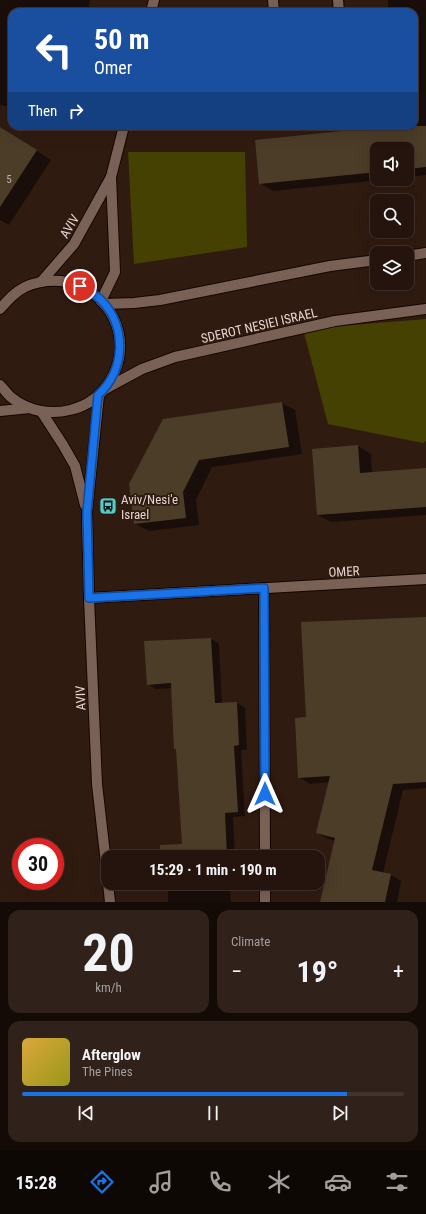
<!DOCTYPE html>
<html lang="en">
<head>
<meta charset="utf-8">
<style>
  :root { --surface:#24140d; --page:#30211b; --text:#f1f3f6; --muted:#a39e9d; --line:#41332e; --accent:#1a73e8 }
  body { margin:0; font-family:"Roboto Condensed",sans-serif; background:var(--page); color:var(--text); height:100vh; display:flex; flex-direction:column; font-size:15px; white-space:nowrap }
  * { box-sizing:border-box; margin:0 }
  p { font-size:13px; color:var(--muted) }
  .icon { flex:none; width:22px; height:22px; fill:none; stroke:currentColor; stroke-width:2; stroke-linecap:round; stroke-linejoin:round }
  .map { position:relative; height:902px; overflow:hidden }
  .panel { display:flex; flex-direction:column; gap:8px; padding:8px; background:#140b07; flex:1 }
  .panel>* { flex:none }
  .top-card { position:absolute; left:8px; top:8px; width:410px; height:122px; border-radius:12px; box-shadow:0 4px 16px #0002,0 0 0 1px var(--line); background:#1a4fa0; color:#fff; overflow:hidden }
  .controls { position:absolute; left:370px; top:142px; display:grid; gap:8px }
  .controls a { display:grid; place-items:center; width:44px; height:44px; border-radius:8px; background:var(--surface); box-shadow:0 4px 16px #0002,0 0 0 1px var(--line); font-size:20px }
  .speed { position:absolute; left:12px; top:838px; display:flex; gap:8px; font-size:20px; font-weight:700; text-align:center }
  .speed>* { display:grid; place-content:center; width:52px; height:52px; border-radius:50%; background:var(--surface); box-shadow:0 4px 16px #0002,0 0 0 1px var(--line); line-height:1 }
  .speed .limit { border:6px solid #d22; background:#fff; color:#111 }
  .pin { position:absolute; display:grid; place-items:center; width:34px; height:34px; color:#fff; margin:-17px; border:2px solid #fff; border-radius:50%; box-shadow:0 1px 4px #0007 }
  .me { position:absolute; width:44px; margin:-22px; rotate:0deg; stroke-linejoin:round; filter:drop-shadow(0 0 3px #0008) }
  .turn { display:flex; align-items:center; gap:14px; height:84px; padding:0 20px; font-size:18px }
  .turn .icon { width:52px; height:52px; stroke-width:2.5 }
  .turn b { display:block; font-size:28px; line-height:34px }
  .then { display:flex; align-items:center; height:38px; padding:0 20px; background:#0003; gap:8px; font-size:15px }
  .big { font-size:30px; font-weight:700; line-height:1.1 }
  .panel .widget { flex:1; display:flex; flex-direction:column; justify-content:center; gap:6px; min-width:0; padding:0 14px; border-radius:12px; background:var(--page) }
  .panel .dial { align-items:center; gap:0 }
  .dial b { font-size:52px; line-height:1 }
  .song { display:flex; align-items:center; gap:12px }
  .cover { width:48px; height:48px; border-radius:6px; background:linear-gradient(135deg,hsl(40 70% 55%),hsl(60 70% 35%)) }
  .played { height:4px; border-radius:2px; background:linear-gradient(90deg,var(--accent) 85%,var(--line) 85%) }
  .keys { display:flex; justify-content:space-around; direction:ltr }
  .heat { display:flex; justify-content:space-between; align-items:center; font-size:22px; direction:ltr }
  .panel .tiles { flex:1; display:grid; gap:8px; grid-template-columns:1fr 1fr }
  .widget:last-child { grid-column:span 2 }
  .trip { position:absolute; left:101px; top:850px; width:224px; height:40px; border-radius:12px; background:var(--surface); box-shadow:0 4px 16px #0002,0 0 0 1px var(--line); font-weight:700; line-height:40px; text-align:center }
  .dock { display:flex; height:64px; justify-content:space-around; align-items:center; background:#0e0805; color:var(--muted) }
  .dock .icon { width:28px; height:28px }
  .dock .selected { color:var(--accent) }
  .dock b { font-size:18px; color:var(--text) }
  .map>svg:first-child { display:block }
  .green { fill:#454103 }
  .shadow { fill:#0007 }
  .building { fill:#4c3d29 }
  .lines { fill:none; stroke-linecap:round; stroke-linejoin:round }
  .minor-casing { stroke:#170501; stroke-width:12 }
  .minor { stroke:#7a6155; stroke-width:10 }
  .route-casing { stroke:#114b97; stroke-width:10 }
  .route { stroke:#1a73e8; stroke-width:7 }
  .labels { text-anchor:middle; stroke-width:4; stroke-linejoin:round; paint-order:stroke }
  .number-label { font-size:11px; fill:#beafa6 }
  .street-label { font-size:13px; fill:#e4d5cf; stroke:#301b11 }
  .poi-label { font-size:13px; fill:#e4d5cf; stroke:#301b11; text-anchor:start }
</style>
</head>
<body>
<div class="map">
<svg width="426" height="902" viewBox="0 0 426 902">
  <rect width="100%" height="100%" fill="#301b11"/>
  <!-- green -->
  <g class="green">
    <path d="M128 152H245L247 247 134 264Z"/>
    <path d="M426 319V441L423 443 328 424 303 329Z"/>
  </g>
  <!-- shadow -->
  <g class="shadow">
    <path d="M0 0H90L88 12H12V107L0 105Z"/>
    <path d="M388 0H426V175L407 177V149H377V179H390L273 191 260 183 384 128V126H414V12H388Z"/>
    <path d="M171 126H222L179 131Z"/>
    <path d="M0 127 51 160 9 225 0 220Z"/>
    <path d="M282 403 295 410 302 454 212 467 196 500 199 525 149 531 135 524 130 484Z"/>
    <path d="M358 446 371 454 372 473 426 469V515L331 522 318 515Z"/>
    <path d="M426 618V788L403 790 383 873 391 875 401 881 397 902H321L336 841 328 839 317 833 329 782 310 784 299 777 308 718Z"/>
    <path d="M210 639 219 643 222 704 237 703 245 708 247 750H241L245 816 233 817 235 857H161L183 845 172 688 156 689 148 684Z"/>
    <path d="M163 883H236L237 888H230L231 902H168V889L163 887Z"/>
  </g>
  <!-- building -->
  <g class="building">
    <path d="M391 126H426V167L407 169V149H377V172L259 184 255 140Z"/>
    <path d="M0 127 37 150 0 207Z"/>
    <path d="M282 402 289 447 199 460 183 492 186 518 134 524 129 484 163 419Z"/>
    <path d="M358 445 360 473 426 468V507L317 515 312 449Z"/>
    <path d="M426 617V782L393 784 372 870 391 874 385 902H320L335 838 316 833 330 776 298 778 295 718 306 717 301 622Z"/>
    <path d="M211 638 215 703 237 702 239 745 234 746 238 812 225 813 227 857H160V845L182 844 176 749H174L171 683 147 685 144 641Z"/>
    <path d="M162 883H229L162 887Z"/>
  </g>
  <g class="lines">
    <!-- minor casing -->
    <g class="minor-casing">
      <g id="minor">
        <path d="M273 0 274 12"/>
        <path d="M338 0 339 12"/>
        <path d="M151 12 154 0"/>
        <path d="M407 256 426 253"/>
        <path d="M41 282 74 244 111 177 124 126"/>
        <path d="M101 301 115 272 111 177"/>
        <path d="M104 304 134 303 160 300 330 266 377 260"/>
        <path d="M0 309C8 300 15 292 25 287 36 282 49 280 61 281 109 287 136 339 110 381 101 396 87 406 70 410 50 415 28 411 12 398 8 395 4 389 0 385"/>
        <path d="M105 389 142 369 175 357 335 321 426 309"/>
        <path d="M99 395 87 512 89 598 97 784 108 881"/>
        <path d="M0 411 30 408"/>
        <path d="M41 411 63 445 75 466 85 505"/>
        <path d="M264 588 265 857"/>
        <path d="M89 598 426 579"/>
        <path d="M108 883 110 902"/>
        <path d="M265 883V902"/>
      </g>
    </g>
    <!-- minor -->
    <use href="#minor" class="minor"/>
  </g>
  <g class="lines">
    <!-- route casing -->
    <g class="route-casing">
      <path id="route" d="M80 286C87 290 94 294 100 299 127 325 126 370 98 395L87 512 89 598 264 588 265 794"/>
    </g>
    <!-- route -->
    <use href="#route" class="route"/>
  </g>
  <!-- icons -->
  <defs>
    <g id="bus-square" transform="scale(0.9)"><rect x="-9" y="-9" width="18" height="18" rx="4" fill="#53cdca" stroke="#301b11"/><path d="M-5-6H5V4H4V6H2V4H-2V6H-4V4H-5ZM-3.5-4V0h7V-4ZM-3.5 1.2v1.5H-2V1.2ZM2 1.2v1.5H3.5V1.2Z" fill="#111"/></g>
  </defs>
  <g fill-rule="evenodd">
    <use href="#bus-square" x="108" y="506"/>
  </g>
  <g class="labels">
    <!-- number labels -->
    <g class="number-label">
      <text x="9" y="183">5</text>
    </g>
    <!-- street labels -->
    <g class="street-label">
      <text transform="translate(69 226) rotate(-59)" y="5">AVIV</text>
      <text transform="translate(259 325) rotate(-13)" y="5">SDEROT NESIEI ISRAEL</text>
      <text transform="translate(344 571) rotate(-3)" y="5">OMER</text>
      <text transform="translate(80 698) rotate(-92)" y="5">AVIV</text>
    </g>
    <!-- poi labels -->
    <g class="poi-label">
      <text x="121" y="504">Aviv/Nesi'e<tspan x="121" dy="15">Israel</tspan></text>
    </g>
  </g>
</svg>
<div class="controls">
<a><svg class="icon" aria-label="sound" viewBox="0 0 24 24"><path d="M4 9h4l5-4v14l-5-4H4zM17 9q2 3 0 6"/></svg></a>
<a><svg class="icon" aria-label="search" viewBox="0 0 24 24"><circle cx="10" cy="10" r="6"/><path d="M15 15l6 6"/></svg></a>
<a><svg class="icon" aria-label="layers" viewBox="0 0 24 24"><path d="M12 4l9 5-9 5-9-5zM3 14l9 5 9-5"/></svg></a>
</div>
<div class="speed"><div class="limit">30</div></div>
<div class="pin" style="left:80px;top:286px;background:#d93025"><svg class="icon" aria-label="arrive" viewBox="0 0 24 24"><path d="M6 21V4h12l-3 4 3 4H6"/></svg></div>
<svg class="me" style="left:265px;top:794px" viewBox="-20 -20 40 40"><path d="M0-17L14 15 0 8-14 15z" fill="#1a73e8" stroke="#fff" stroke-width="4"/></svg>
<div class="trip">15:29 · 1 min · 190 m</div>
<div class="top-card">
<div class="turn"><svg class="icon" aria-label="left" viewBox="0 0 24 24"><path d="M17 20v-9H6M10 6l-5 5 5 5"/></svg><div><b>50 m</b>Omer</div></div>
<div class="then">Then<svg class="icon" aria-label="right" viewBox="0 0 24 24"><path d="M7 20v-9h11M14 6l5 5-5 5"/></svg></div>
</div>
</div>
<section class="panel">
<div class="tiles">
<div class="widget dial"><b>20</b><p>km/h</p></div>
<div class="widget"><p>Climate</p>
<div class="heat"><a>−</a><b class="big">19°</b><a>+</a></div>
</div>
<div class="widget">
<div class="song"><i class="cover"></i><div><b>Afterglow</b><p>The Pines</p></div></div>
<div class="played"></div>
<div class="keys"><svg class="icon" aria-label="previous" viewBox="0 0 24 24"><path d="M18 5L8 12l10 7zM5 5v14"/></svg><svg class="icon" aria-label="pause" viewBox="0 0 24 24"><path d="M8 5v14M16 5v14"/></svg><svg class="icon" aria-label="next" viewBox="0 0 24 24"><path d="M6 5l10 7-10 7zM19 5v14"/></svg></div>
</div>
</div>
</section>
<nav class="dock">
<b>15:28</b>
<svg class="icon selected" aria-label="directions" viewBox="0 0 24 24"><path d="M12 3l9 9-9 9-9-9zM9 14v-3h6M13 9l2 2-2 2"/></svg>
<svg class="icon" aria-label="music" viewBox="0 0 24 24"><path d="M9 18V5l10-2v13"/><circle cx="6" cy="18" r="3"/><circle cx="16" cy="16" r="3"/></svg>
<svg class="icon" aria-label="phone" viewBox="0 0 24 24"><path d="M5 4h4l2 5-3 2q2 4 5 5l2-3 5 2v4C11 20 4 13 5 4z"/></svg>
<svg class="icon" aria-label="climate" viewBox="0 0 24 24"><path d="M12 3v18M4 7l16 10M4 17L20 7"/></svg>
<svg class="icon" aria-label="car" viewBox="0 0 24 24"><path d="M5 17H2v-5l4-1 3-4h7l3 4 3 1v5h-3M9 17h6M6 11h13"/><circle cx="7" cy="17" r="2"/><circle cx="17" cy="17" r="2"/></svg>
<svg class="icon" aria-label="filters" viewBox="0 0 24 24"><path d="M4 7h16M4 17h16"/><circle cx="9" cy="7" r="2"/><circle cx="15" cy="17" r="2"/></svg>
</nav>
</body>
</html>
